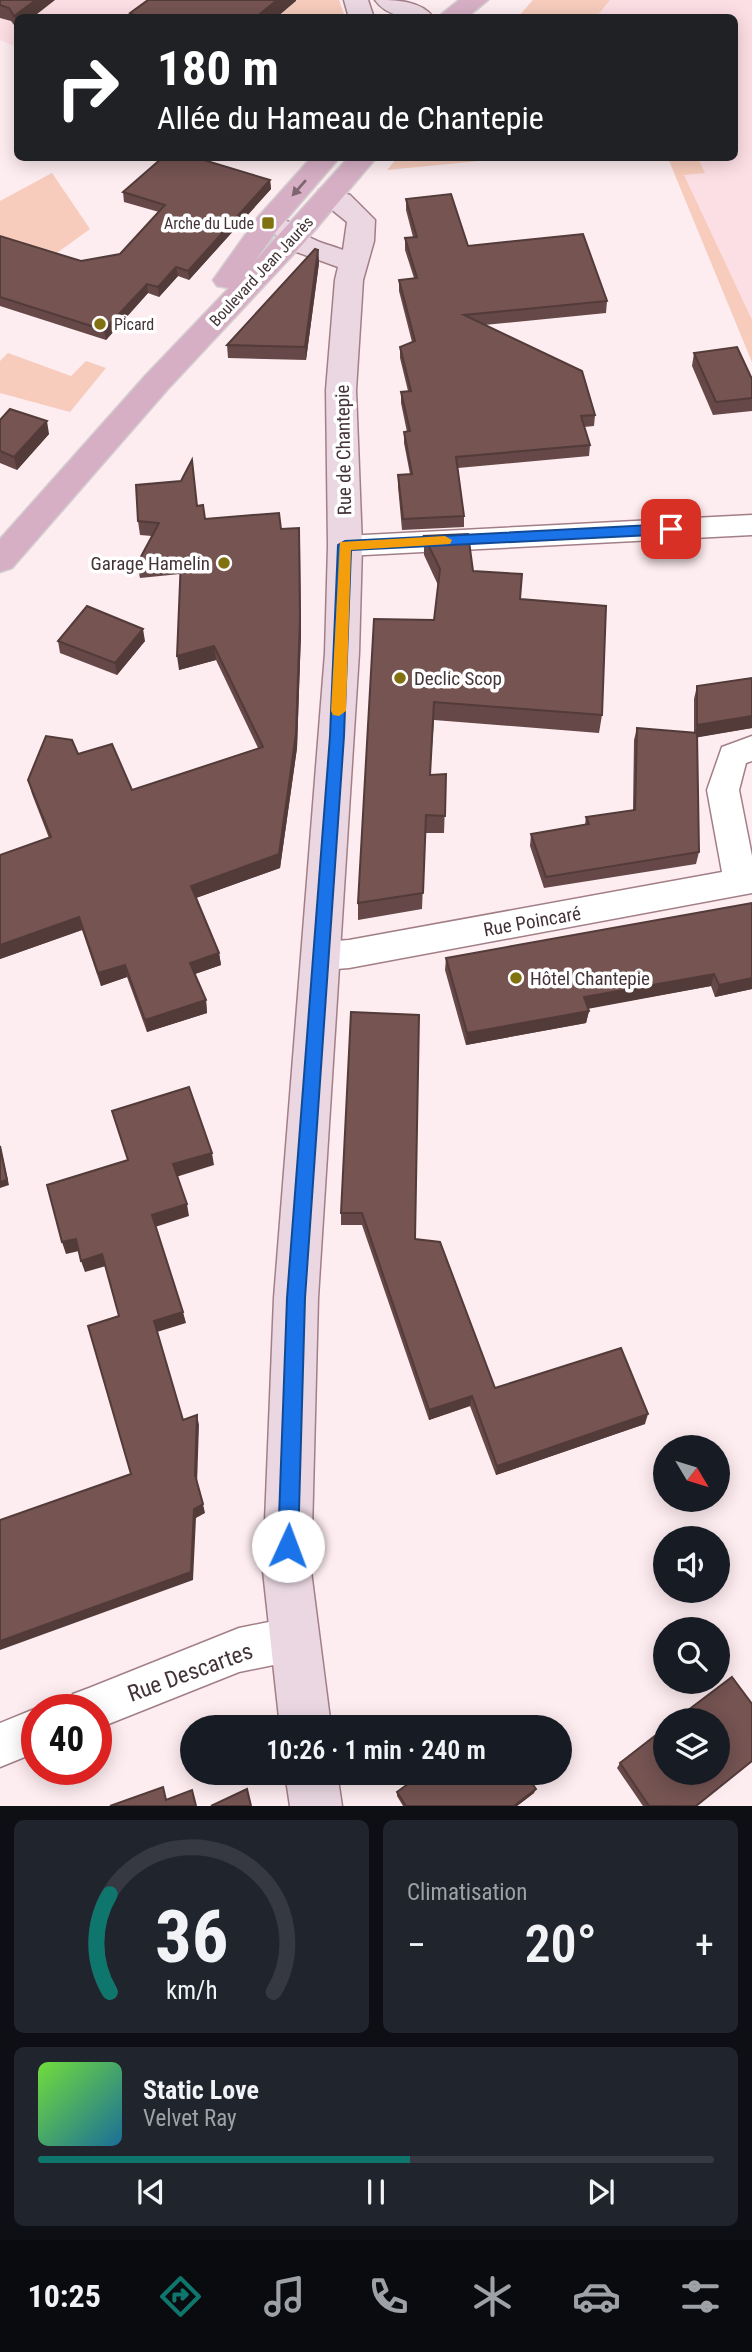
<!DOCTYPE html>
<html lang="fr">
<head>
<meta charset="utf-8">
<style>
  :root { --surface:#171b24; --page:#20242c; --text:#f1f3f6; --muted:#9ea1a6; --line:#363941; --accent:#0f766e }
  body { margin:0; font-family:"Roboto Condensed",sans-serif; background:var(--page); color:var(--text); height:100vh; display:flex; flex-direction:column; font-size:26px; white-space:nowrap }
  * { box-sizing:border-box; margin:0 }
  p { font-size:23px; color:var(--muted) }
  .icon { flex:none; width:38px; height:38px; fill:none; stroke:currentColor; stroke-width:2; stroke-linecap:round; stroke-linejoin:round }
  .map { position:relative; height:1806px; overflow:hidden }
  .side { display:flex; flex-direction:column; gap:14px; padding:14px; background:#0d0f14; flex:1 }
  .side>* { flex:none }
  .hud { position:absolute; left:14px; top:14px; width:724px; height:147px; border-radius:10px; box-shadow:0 4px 18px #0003; background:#202124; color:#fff; overflow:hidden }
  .needle { width:46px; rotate:128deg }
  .tools { position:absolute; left:653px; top:1435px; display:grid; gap:14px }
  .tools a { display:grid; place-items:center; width:77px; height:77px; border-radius:50%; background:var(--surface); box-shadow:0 4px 18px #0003; font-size:35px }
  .speed { position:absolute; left:21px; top:1694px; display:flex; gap:14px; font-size:35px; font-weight:700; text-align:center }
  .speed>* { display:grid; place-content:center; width:91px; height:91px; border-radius:50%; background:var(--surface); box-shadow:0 4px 18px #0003; line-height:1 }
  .speed .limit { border:10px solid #d22; background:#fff; color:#111 }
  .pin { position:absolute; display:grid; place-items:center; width:60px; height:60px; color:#fff; margin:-30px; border-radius:14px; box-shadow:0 4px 10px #0006 }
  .me { position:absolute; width:77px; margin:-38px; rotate:2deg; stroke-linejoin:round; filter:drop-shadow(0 0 5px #0008) }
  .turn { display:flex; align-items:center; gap:24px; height:147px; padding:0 28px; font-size:32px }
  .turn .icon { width:91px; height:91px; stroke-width:2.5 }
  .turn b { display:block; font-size:49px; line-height:60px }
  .big { font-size:52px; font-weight:600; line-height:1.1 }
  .side .tile { flex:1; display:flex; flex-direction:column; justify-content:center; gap:10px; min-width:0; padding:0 24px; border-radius:10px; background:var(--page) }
  .side .dial { align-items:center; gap:0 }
  .dial svg { height:182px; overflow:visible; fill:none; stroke:var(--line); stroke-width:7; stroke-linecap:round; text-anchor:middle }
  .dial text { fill:var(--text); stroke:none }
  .song { display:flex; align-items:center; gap:21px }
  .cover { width:84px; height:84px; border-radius:10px; background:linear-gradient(135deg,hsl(100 70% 55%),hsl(200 70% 35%)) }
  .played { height:7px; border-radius:4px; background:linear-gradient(90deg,var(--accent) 55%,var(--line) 55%) }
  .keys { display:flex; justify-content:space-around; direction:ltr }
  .heat { display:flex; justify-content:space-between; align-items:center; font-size:38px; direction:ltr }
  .side .tiles { flex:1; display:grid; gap:14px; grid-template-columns:1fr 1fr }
  .tile:last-child { grid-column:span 2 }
  .trip { position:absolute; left:180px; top:1715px; width:392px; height:70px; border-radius:35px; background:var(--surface); box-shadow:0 4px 18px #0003; font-weight:600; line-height:70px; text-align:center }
  .dock { display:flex; height:112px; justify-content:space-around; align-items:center; background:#090b0e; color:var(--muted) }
  .dock .icon { width:49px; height:49px }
  .dock .current { color:var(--accent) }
  .dock b { font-size:32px; color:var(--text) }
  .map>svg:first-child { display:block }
  .built { fill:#fcdfe5 }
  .green { fill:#f7ccbc }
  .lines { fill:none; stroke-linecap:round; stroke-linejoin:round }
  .street-casing { stroke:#a27f87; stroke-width:3 }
  .secondary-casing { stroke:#a27f87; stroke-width:3 }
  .primary-casing { stroke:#d2cecf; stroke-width:3 }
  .street { fill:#fff; fill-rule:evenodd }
  .secondary { fill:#ead7e2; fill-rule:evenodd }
  .primary { fill:#d6afc5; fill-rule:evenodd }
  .wall { fill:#654847 }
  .shaded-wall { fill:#523b39 }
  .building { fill:#755452; stroke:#523b39; stroke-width:2 }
  .oneway { fill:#7e6570 }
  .route { fill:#1a73e8; stroke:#114b97; stroke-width:2 }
  .slow { fill:#f59e0b }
  .poi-dot { fill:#827111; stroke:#fff; stroke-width:2.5 }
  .labels { text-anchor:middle; stroke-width:7; stroke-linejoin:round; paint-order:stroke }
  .far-poi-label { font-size:16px; fill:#443438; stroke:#fff; text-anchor:end }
  .far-street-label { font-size:16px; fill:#443438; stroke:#fff }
  .street-label { font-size:19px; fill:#443438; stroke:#fff }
  .poi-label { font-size:19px; fill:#443438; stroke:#fff; text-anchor:start }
  .near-street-label { font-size:23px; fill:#443438; stroke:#fff }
</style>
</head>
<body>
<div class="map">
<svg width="752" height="1806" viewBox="0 0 752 1806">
  <rect width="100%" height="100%" fill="#fdecf0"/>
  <!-- built -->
  <g class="built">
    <path d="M0 0H293L276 17 18 18 17 47 0 40Z"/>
    <path d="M533 0H752V362L668 158H735V18H518Z"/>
  </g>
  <!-- green -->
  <g class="green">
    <path d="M293 0H339L345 17 276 18 295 2Z"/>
    <path d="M533 0H610L596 17H518Z"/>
    <path d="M397 158H511L387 170Z"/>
    <path d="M668 158H698L705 173 684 175 752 320V362Z"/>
    <path d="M52 173 90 229 47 260 0 245V201Z"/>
    <path d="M8 353 71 376 86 361 106 368 70 412 0 393V361Z"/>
  </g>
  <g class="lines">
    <!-- street casing -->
    <g class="street-casing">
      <g id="street">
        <path d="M752 515V535L345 556 335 553 331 546 335 539 345 536Z"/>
        <path d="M752 736V761L746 763 739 790 752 856V893L349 968 323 970 311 966 306 956 311 946 323 942 349 940 722 872 707 790 722 747Z"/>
        <path d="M293 1617 308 1624 315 1639 308 1654 293 1661 239 1672 96 1729V1710H67L73 1694 89 1688 239 1628Z"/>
        <path d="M37 1708 42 1710H37V1752L0 1767V1723Z"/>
      </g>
    </g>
    <!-- secondary casing -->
    <g class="secondary-casing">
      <g id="secondary">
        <path d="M344 0H368L374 18H349Z"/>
        <path d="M375 0C395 0 421 0 434 18 414 18 388 19 375 0Z"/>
        <path d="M329 188 350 195 375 220 374 241 363 280 356 390 362 546 359 653 318 1298 311 1571 331 1727H280L263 1571 274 1298 325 653 328 546 326 390 335 280 338 267 291 250 268 227 272 221C292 216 295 229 311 238 320 243 333 246 343 250L347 222 315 196 319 190Z"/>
        <path d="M285 1773H337L342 1806H290Z"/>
      </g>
    </g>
    <!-- primary casing -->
    <g class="primary-casing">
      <g id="primary">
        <path d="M459 0H488L466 18H437Z"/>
        <path d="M311 158H339L278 229 255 261 348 158H376L303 244 167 390 12 568 0 572V539L145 376 229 288 217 286 213 280 258 217Z"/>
      </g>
    </g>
    <!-- street -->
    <use href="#street" class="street"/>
    <!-- secondary -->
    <use href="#secondary" class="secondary"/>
    <!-- primary -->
    <use href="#primary" class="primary"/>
  </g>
  <!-- wall -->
  <g class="wall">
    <path d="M0 0 18 18 17 29 11 21 0 18Z"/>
    <path d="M270 180 271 189 189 280 178 276 159 297 148 293 106 340 0 306V236L81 261 120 254 159 212 124 202 123 192Z"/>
    <path d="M406 199 468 246 607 301 606 313 484 325 595 415 594 426 584 427 590 445 589 456 458 468 464 516V527L402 530 398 486V475L410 474 404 443V432H407L401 403V392L408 391 400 358V347L412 342 399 291V280L414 278 405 250V238L413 237 406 210Z"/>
    <path d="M318 250 319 263 306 360 228 358 227 345Z"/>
    <path d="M694 353 752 379V411L713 415 692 366Z"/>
    <path d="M0 420 49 434 17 470 0 463Z"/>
    <path d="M197 506 205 519 281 529 301 633 297 748 280 868 196 898 219 953 221 965 195 974 206 1000 207 1013 147 1032 127 977 101 986 82 930 0 959V855L49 838 32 794 28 780 78 754 132 790 258 748 216 660 179 670 180 574 140 578 137 564 152 536 140 535 138 521Z"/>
    <path d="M424 536 473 571 520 599 602 715 599 733 434 720 430 775 446 774 444 833H425L422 909 358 920V903L434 620 438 585 424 555Z"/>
    <path d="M58 641H145L117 675 60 653Z"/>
    <path d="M752 678V728L697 737 699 852 696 864 544 888 530 846 531 834 585 825 586 817 633 810 634 740 637 728 694 733V699L697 686Z"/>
    <path d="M752 903V989L715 997 711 986 588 1008 589 1011 586 1023 466 1045 445 970 446 958Z"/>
    <path d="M351 1012 415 1239 495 1388 645 1424 496 1475 470 1406 429 1420 362 1225H341V1213Z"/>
    <path d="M620 1763 697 1806H643L617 1768Z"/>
    <path d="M397 1792 534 1793 517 1806H403L397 1796Z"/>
  </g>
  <!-- shaded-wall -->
  <g class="shaded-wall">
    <path d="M36 0H55L32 18H18L17 29 14 16Z"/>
    <path d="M277 0H296V1L276 18H255Z"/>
    <path d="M270 180 271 189 189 280 188 271Z"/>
    <path d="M318 250 319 263 306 360 305 347Z"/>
    <path d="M176 267 178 276 159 297 158 287Z"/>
    <path d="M147 284 148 293 106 340 104 330Z"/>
    <path d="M47 421 49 434 17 470 14 457Z"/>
    <path d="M300 542 301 633 297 748 280 868 193 899 191 886 279 854Z"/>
    <path d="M143 629 145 641 117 675 115 663Z"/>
    <path d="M214 646 216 660 179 670 177 656Z"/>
    <path d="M752 716V728L694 738 697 725Z"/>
    <path d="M79 917 82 930 0 959V945Z"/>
    <path d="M219 953 221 965 192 975 190 963Z"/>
    <path d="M125 965 127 977 101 986 98 973Z"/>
    <path d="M714 974 711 986 582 1010 584 997Z"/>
    <path d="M752 978V989L715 997 719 985Z"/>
    <path d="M206 1000 207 1013 147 1032 145 1020Z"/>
    <path d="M589 1011 586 1023 466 1045 467 1033Z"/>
    <path d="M0 1145 9 1185 0 1188Z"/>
    <path d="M212 1153 214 1165 176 1177 173 1164Z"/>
    <path d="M187 1204 189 1216 155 1227 152 1215Z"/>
    <path d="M76 1239 79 1251 66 1254 62 1242Z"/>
    <path d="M102 1254 106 1266 85 1272 81 1261Z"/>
    <path d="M183 1312 186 1323 157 1332 154 1321Z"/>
    <path d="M472 1396 470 1406 429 1420V1410Z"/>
    <path d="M648 1414 645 1424 496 1475 497 1466Z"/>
    <path d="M197 1415 199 1425 197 1484 195 1475Z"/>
    <path d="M203 1504 205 1513 196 1518 193 1580 0 1650V1641L194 1509Z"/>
    <path d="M536 1789 534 1793 517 1806H514Z"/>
  </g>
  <!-- building -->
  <g class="building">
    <path d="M0 0H36L14 16 9 8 0 5Z"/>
    <path d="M148 0H277L255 18H131L134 15 130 13Z"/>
    <path d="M162 158H197L270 180 188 271 176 267 158 287 147 284 104 330 0 297V236L81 261 120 254 165 205 123 192Z"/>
    <path d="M451 194 468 246 583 234 607 301 464 315 582 371 595 415 581 416 590 445 456 457 464 516 403 519 398 475 412 474 404 432 410 431 401 392 411 391 400 347 415 341 399 280 417 278 405 238 417 237 406 199Z"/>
    <path d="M315 249 318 250 305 347 227 345Z"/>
    <path d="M737 347 752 379V398L716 402 694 353Z"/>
    <path d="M10 409 47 421 14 457 0 451V420Z"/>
    <path d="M192 460 197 506 203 505 205 519 279 513 281 529 299 528 300 619 296 734 279 854 191 886 219 953 190 963 206 1000 145 1020 125 965 98 973 79 917 0 945V855L51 837 28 780 46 736 72 740 78 754 112 744 132 790 263 747 214 646 177 656 181 559 137 564 159 523 138 521 136 485 181 481Z"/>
    <path d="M468 534 473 571 522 574 520 599 606 606 602 715 434 702 430 775 446 774 445 816 426 815 423 893 358 903 374 619 434 620 440 569 424 536Z"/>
    <path d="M87 606 143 629 115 663 58 641Z"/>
    <path d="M752 678V716L697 725V686Z"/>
    <path d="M637 728 697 733 699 852 546 877 531 834 589 824 586 817 635 810Z"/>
    <path d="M752 903V978L719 985 714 974 584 997 589 1011 467 1033 446 958Z"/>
    <path d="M351 1012 419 1015 415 1239 440 1242 495 1388 621 1348 648 1414 497 1466 472 1396 429 1410 362 1213H341Z"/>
    <path d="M189 1087 212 1153 173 1164 187 1204 152 1215 183 1312 154 1321 183 1420 197 1415 195 1475 203 1504 194 1509 191 1572 0 1641V1520L131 1474 88 1326 119 1316 102 1254 81 1261 76 1239 62 1242 47 1185 128 1160 112 1111Z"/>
    <path d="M0 1146 7 1180 0 1182Z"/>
    <path d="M732 1677 752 1704V1761L696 1806H649L620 1763 665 1728V1773H718V1720H675Z"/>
    <path d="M491 1721 495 1727H482Z"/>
    <path d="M423 1773H525L536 1789 514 1806H406L397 1792Z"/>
    <path d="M163 1787 166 1800 192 1790 196 1806H110Z"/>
    <path d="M247 1789 251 1806H211Z"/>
  </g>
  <!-- one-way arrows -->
  <defs><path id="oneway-solid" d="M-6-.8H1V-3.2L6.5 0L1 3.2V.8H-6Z" transform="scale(1.75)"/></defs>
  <use class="oneway" href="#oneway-solid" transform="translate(299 188) rotate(131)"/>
  <!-- route -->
  <path class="route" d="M671 524 677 529 671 534 351 550 344 736 305 1298 298 1546 295 1553 288 1556 281 1553 278 1546 287 1298 330 736 338 545 345 541Z"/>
  <!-- slow -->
  <path class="slow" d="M445 536 452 540 450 544 351 550 346 711 339 716 333 715 331 711 340 542Z"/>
  <!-- markers -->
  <g class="poi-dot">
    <rect x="261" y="216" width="14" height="14" rx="3.5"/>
    <circle cx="100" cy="324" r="7"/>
    <circle cx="224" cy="563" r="7"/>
    <circle cx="400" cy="678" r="7"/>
    <circle cx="516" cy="978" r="7"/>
  </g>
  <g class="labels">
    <!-- far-poi labels -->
    <g class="far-poi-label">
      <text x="254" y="229">Arche du Lude</text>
      <text x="114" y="330" text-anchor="start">Picard</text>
    </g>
    <!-- far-street labels -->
    <g class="far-street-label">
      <text transform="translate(261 271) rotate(-47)" y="6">Boulevard Jean Jaurès</text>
    </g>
    <!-- street labels -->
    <g class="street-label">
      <text transform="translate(343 450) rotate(-91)" y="7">Rue de Chantepie</text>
      <text transform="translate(532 921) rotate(-10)" y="7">Rue Poincaré</text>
    </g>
    <!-- poi labels -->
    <g class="poi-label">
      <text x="210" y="570" text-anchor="end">Garage Hamelin</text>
      <text x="414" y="685">Declic Scop</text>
      <text x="530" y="985">Hôtel Chantepie</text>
    </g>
    <!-- near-street labels -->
    <g class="near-street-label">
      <text transform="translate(190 1672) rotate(-20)" y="8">Rue Descartes</text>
    </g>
  </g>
</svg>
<div class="tools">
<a><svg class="needle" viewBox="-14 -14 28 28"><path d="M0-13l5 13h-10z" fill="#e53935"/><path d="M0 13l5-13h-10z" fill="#9ea1a6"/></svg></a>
<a><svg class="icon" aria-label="sound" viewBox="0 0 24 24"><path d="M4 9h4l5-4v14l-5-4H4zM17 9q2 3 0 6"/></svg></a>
<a><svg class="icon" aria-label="search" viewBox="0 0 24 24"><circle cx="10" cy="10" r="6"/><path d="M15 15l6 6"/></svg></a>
<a><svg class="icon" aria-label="layers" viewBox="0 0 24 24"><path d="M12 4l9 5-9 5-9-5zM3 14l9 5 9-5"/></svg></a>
</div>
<div class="speed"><div class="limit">40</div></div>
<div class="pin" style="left:671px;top:529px;background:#d93025"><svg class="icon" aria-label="arrive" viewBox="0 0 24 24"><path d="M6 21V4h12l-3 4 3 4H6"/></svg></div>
<svg class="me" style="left:288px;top:1546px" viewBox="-20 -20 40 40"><circle r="19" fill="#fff"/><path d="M0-13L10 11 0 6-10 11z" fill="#1a73e8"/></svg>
<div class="trip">10:26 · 1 min · 240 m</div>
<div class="hud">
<div class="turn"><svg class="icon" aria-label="right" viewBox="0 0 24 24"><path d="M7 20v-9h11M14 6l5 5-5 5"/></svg><div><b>180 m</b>Allée du Hameau de Chantepie</div></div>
</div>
</div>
<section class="side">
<div class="tiles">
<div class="tile dial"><svg viewBox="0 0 100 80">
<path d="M14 69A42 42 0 1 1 86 69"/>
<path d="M14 69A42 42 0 0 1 14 26" stroke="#0f766e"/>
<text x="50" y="56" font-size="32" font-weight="700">36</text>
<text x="50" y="72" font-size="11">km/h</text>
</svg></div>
<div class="tile"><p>Climatisation</p>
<div class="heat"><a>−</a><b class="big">20°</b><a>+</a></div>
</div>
<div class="tile">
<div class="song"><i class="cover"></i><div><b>Static Love</b><p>Velvet Ray</p></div></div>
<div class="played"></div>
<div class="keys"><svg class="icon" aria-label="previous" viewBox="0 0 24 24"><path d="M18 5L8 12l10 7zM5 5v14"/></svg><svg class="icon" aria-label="pause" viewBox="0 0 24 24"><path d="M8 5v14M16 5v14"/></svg><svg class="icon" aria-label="next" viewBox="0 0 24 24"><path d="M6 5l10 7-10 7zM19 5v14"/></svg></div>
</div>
</div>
</section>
<nav class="dock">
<b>10:25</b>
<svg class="icon current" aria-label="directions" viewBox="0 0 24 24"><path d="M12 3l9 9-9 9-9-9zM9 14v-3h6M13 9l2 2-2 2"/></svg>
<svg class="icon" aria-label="music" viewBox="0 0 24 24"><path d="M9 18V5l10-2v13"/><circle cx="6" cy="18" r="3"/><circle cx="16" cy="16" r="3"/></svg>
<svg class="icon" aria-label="phone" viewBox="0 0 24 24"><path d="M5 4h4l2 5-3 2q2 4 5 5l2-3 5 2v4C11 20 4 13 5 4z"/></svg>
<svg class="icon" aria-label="climate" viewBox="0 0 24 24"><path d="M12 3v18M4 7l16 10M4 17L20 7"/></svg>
<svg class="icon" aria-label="car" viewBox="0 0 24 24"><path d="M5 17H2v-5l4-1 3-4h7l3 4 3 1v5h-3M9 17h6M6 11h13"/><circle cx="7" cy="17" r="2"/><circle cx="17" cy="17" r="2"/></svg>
<svg class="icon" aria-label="filters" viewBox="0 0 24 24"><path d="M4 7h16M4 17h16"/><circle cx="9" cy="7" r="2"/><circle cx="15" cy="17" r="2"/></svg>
</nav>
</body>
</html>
